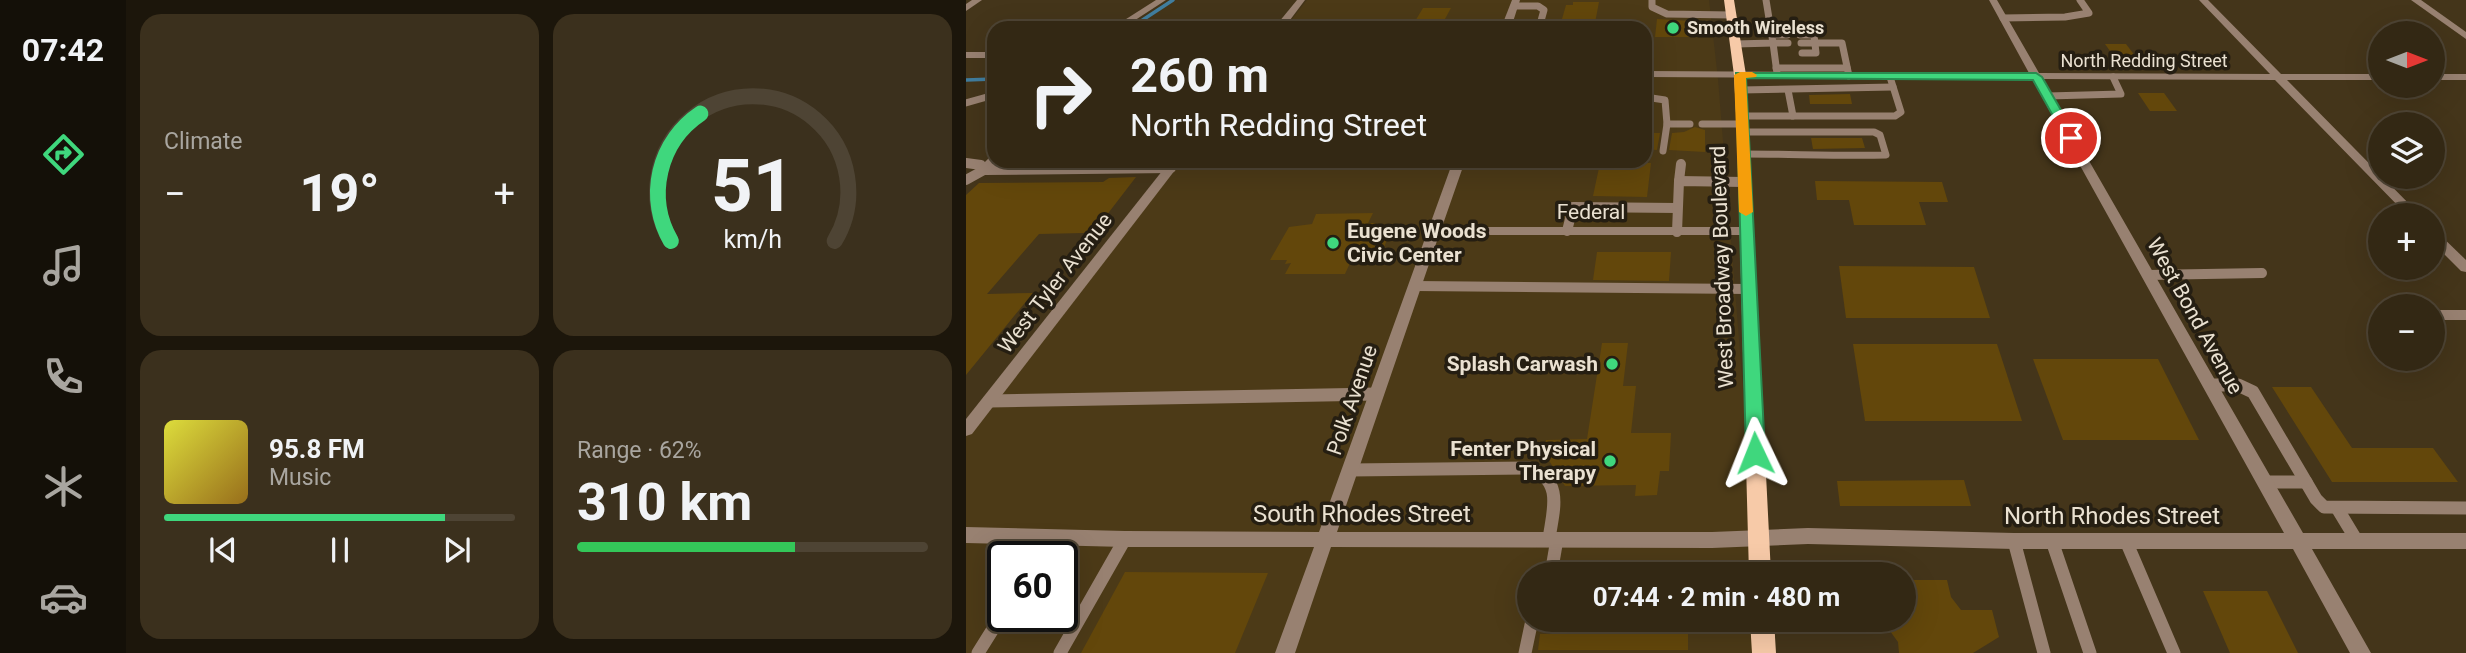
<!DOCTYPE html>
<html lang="en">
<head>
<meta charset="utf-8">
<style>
  :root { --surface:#332814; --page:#3b301d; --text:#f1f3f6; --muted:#a9a6a0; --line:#4e4434; --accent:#3fd77d }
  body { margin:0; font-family:Roboto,sans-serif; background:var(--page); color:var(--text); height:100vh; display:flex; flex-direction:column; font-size:26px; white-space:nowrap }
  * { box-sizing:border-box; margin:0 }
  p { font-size:23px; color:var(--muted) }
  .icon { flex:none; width:38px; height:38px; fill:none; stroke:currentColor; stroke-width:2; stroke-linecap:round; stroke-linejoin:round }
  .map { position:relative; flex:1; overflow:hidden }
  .details { display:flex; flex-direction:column; gap:14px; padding:14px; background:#1c160b; width:840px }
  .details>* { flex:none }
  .banner { position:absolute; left:21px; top:21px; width:665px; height:147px; border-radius:21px; box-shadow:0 7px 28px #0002,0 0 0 2px var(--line); background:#332814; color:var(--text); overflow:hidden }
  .needle { width:46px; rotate:90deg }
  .buttons { position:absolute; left:1402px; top:21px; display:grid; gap:14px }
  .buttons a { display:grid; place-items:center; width:77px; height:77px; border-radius:50%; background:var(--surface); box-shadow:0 7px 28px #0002,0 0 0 2px var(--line); font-size:35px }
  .speed { position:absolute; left:21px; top:541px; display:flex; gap:14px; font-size:35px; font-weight:700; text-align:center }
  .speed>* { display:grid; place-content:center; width:91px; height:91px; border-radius:50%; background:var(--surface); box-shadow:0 7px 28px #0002,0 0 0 2px var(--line); line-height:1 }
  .speed .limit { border:4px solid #111; border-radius:10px; background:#fff; color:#111 }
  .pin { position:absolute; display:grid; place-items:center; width:60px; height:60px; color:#fff; margin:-30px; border:4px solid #fff; border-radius:50%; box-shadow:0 2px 7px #0007 }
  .me { position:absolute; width:77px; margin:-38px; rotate:358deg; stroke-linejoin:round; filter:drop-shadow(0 0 5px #0008) }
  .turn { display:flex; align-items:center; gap:24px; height:147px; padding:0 28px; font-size:32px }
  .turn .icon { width:91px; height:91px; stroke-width:2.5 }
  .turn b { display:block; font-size:49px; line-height:60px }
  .big { font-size:52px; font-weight:700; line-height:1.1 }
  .details .tile { flex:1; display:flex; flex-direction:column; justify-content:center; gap:10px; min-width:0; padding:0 24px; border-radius:21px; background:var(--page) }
  .details .dial { align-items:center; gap:0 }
  .dial svg { height:182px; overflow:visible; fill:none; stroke:var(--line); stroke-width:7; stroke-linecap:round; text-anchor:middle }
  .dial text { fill:var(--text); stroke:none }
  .song { display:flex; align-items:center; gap:21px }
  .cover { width:84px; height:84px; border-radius:10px; background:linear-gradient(135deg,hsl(60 70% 55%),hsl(40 70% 35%)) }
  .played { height:7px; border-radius:4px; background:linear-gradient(90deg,var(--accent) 80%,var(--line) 80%) }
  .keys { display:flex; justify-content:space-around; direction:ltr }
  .heat { display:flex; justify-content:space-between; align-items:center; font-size:38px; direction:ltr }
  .charge { height:10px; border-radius:5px; background:linear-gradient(90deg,#34c759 62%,var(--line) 0) }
  .details .tiles { flex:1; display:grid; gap:14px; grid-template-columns:repeat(2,1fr) }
  .trip { position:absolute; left:551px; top:562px; width:399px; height:70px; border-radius:35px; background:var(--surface); box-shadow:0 7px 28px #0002,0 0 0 2px var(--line); font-weight:700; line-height:70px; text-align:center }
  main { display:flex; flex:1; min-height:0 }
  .tab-bar { display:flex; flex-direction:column; width:126px; justify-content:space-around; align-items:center; background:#141008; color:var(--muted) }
  .tab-bar .icon { width:49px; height:49px }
  .tab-bar .on { color:var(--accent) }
  .tab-bar b { font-size:32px; color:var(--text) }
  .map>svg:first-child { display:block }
  .built { fill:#4c3a17; fill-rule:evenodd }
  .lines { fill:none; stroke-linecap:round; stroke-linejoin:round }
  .stream { stroke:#417e9f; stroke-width:3.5 }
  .building { fill:#63470b }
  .lane-far2 { stroke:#988171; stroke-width:7 }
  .lane-far1 { stroke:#988171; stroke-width:10 }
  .lane { stroke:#988171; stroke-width:13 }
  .street { fill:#988171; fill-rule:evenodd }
  .primary { fill:#f7caa8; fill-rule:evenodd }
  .route { fill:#3fd77d; stroke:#298c51; stroke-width:2 }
  .slow { fill:#f59e0b }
  .poi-dot { fill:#3fd77d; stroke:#251e12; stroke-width:2.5 }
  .labels { text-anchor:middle; stroke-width:7; stroke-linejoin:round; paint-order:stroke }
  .far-poi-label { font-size:18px; font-weight:bold; fill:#eae1d1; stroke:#251e12; text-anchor:start }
  .far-street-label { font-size:18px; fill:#eae1d1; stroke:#251e12 }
  .street-label { font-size:21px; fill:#eae1d1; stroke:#251e12 }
  .poi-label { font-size:21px; font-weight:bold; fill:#eae1d1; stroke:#251e12; text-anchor:end }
  .near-street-label { font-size:24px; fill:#eae1d1; stroke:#251e12 }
</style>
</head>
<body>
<main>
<nav class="tab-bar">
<b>07:42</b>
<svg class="icon on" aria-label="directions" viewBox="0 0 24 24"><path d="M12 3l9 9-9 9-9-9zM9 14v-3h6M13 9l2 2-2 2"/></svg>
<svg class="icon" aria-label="music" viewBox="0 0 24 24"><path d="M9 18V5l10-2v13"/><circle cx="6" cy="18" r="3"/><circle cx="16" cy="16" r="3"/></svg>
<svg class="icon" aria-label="phone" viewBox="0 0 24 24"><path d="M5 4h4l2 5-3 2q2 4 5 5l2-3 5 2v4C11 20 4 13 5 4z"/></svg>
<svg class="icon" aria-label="climate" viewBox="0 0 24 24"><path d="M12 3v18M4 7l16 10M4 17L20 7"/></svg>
<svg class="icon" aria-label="car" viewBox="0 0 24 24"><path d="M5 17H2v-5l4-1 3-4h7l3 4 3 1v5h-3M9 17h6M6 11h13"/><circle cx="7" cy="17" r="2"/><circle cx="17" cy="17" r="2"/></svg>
</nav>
<section class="details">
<div class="tiles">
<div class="tile"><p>Climate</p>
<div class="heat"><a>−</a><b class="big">19°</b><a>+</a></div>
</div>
<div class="tile dial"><svg viewBox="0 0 100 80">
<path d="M14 69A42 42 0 1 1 86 69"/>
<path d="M14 69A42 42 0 0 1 27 13" stroke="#3fd77d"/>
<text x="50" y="56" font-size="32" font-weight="700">51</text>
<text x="50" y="72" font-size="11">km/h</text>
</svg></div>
<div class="tile">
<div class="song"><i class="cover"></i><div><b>95.8 FM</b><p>Music</p></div></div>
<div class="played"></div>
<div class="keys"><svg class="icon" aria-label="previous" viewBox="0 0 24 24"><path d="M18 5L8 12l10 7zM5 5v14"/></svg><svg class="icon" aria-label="pause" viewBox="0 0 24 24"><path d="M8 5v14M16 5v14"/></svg><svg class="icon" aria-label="next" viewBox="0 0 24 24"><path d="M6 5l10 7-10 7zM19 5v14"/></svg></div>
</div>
<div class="tile"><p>Range · 62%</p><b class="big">310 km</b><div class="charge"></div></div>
</div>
</section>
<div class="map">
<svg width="1500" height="653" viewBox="0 0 1500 653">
  <rect width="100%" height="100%" fill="#44351a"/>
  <!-- built -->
  <path class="built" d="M341 0H743L752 79 784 476 788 574H564V620H789L790 653H0V434L214 161H679V28H319ZM37 556H96V616H37Z"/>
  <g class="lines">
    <!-- stream -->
    <g class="stream">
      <path d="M172 23 207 0"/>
      <path d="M0 80 28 79"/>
    </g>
  </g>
  <!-- building -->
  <g class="building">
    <path d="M607 2H633L628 28 594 26 600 5H607Z"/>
    <path d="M457 8H485L474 28H445Z"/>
    <path d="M691 19 725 21 724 37H689Z"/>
    <path d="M1139 44H1160L1176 65H1154Z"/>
    <path d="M1172 93H1198L1211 111H1184Z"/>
    <path d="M884 94 886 104H844L843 95Z"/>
    <path d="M729 127 739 130V152L703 150 706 133 718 132Z"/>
    <path d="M679 133H694L691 150 679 149Z"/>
    <path d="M845 138H896L899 148 847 149Z"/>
    <path d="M634 163H685L681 197 627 196Z"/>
    <path d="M170 177 130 229 118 233 73 234 21 294 67 293 0 375V195L13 183 137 182 143 178Z"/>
    <path d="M849 181 976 182 982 202H953L960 225H888L883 200H851Z"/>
    <path d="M407 213 402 223H410L409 226H427L413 259H394L392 263H384L379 274H319L325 263 319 264 321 260H304L323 227 346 224 350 214Z"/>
    <path d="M631 252H705L703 281 627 280Z"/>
    <path d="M873 266 1008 267 1024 318H880Z"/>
    <path d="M636 343H662L657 386H670L665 433H705L703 471H694L691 495 669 496 670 485 599 486 577 451 580 440 621 439Z"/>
    <path d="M887 344H1031L1056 421H899Z"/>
    <path d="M1067 359H1192L1233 440H1097Z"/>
    <path d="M1306 387H1345L1386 448H1467L1492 482H1366Z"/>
    <path d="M998 480 1005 506H874L871 481Z"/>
    <path d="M159 572 302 573 269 653H115Z"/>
    <path d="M938 580H981L985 597 995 610H1026L1033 637 1007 653H933L932 642 916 620H938Z"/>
    <path d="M1237 591H1301L1332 653H1264Z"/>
    <path d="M574 634H722V650H572Z"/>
  </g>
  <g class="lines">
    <!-- lane-far2 -->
    <g class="lane-far2">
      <path d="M686 0V7L701 14 765 15"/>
      <path d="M548 6H572L578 10 573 28"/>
      <path d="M1037 18 1099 17 1123 13 1114 0"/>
      <path d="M232 26 314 27"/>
      <path d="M806 35H821"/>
      <path d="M834 35H848L850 53H836"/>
      <path d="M835 43H876L883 76"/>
      <path d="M770 44 807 43 800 0"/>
      <path d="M810 68H881"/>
      <path d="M811 73 807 43H822"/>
      <path d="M775 90 927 87"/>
      <path d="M822 90 827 116"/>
      <path d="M1082 96 1155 94 1147 77"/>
      <path d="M679 97 699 100 701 124H724"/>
      <path d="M0 103 28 95"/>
      <path d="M777 116H929L935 112 924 77"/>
      <path d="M736 124H777"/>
      <path d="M778 132H908L914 135 920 155C872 156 826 154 778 154"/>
      <path d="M697 151 701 124"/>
      <path d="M26 162 28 160"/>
    </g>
    <!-- lane-far1 -->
    <g class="lane-far1">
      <path d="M0 163 15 165 18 170 205 168"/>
      <path d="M0 180 18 170 28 160"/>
      <path d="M713 181 715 164"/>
      <path d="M601 231 607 207 711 208"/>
      <path d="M711 232 713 181 778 182"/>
      <path d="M1182 275 1296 273"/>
      <path d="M449 286 783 289"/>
      <path d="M1466 315H1500"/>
    </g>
    <!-- lane -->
    <g class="lane">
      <path d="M1244 385H1272L1287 392 1350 499 1358 507 1500 508"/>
      <path d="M23 401 411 394"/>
      <path d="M384 470 564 468C598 481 587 510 583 539"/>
      <path d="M1298 482H1340"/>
      <path d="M1371 508 1391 541"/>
      <path d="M1048 541 1078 653"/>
      <path d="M1086 541 1124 653"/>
      <path d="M1160 541 1208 653"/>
      <path d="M72 556 84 537"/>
      <path d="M585 574 591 539"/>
      <path d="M12 653 37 613"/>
      <path d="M94 653 159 539"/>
      <path d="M559 653 566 620"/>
    </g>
    <!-- street -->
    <g class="street">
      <path d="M6 0H16L0 11V4Z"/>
      <path d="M190 0H200L157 28H146Z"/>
      <path d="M331 0H339L318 28H308Z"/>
      <path d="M546 0H554L545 28H535Z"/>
      <path d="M1023 0H1031L1073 73 1304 74 1233 0H1242L1315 74H1414V80H1321L1454 215H1441L1309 80 1076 79 1337 533H1500V549H1346L1405 653H1384L1327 549H1048L842 544 746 548 365 547 329 653H309L348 547H159L0 543V527L159 531 353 532 487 161H499L476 227H782L788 231 782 235H473L371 532H746L842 528 1048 533H1318L1066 79 679 77V71L1063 73Z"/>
      <path d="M1445 0H1455L1500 32V39Z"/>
      <rect x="0" y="52" width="28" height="6"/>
      <rect x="1466" y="74" width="34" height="6"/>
      <path d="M204 161H216L6 434 0 436V419Z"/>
      <path d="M1466 230 1470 231 1500 260V272L1495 271 1466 242Z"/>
    </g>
    <!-- primary -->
    <g class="primary">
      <path d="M758 0H768L780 75 805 574H783L771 132 768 75Z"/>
      <path d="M784 620H808L810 653H786Z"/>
    </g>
  </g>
  <!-- route -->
  <path class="route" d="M770 73H1070L1076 77 1111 138 1109 141H1101L1067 80 780 78 799 453 796 458 789 461 783 458 780 453Z"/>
  <!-- slow -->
  <path class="slow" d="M786 72 791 75 790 77 780 78 787 212 780 216 773 212 768 75 774 72Z"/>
  <!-- markers -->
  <g class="poi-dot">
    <circle cx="707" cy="28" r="7"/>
    <circle cx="367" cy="243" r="7"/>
    <circle cx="646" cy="364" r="7"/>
    <circle cx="644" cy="461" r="7"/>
  </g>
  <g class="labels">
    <!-- far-poi labels -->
    <g class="far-poi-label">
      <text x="721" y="34">Smooth Wireless</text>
    </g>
    <!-- far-street labels -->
    <g class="far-street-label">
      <text x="1178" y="67">North Redding Street</text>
    </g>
    <!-- street labels -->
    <g class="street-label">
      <text x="625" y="219">Federal</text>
      <text transform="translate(756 267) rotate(-92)" y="7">West Broadway Boulevard</text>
      <text transform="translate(89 283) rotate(-52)" y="7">West Tyler Avenue</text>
      <text transform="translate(1229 316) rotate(61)" y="7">West Bond Avenue</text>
      <text transform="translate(386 400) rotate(-71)" y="7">Polk Avenue</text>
    </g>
    <!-- poi labels -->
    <g class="poi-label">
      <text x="381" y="238" text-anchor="start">Eugene Woods<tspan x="381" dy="24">Civic Center</tspan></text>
      <text x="632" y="371">Splash Carwash</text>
      <text x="630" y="456">Fenter Physical<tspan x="630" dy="24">Therapy</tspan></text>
    </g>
    <!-- near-street labels -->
    <g class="near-street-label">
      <text x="396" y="522">South Rhodes Street</text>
      <text x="1146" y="524">North Rhodes Street</text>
    </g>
  </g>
</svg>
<div class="buttons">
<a><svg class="needle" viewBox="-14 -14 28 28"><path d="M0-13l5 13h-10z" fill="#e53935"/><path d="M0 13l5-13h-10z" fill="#a9a6a0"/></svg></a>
<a><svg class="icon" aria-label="layers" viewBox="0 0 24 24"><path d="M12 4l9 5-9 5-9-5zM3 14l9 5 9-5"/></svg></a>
<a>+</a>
<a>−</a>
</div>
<div class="speed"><div class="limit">60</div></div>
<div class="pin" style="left:1105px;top:138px;background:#d93025"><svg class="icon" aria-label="arrive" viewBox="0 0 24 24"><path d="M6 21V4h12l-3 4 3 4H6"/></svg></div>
<svg class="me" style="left:789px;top:453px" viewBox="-20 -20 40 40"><path d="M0-17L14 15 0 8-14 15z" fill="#3fd77d" stroke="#fff" stroke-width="4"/></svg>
<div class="trip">07:44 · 2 min · 480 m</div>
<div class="banner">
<div class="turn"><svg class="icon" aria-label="right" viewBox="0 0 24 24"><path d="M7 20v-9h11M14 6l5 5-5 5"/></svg><div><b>260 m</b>North Redding Street</div></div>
</div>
</div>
</main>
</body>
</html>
